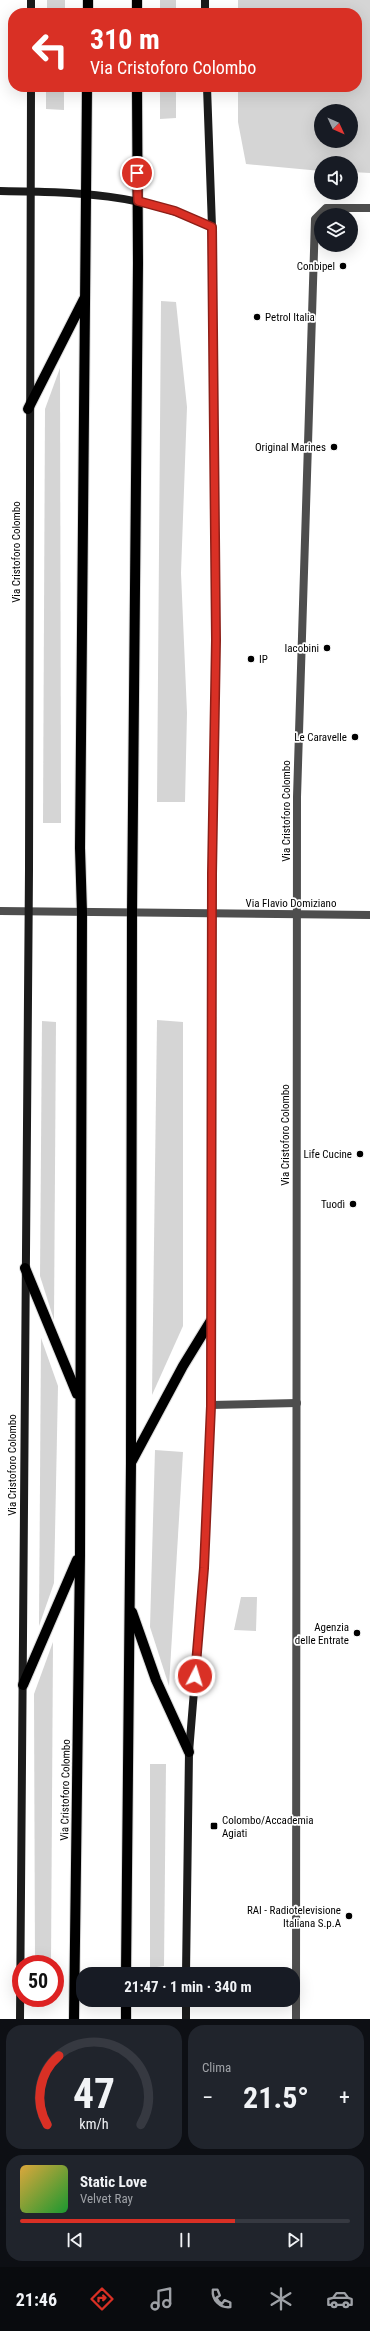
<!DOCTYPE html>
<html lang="it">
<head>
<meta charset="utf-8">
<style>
  :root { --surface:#171b24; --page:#20242c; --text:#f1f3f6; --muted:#9ea1a6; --line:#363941; --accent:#d93025 }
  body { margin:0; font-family:"Roboto Condensed",sans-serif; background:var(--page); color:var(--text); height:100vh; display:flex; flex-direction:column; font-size:15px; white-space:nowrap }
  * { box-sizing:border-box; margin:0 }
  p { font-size:13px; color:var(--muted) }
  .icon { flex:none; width:22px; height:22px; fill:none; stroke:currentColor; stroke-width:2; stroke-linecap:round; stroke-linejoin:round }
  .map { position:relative; height:2019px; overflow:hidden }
  .panel { display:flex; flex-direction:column; gap:6px; padding:6px; background:#0d0f14; flex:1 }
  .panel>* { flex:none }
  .guide { position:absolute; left:8px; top:8px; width:354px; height:84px; border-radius:16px; box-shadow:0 4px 16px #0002; background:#d93025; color:#fff; overflow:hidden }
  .needle { width:26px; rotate:134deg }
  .controls { position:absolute; left:314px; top:104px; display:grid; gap:8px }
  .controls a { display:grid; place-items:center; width:44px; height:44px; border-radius:50%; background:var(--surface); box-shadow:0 4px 16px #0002; font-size:20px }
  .speed { position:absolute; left:12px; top:1955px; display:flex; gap:8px; font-size:20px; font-weight:700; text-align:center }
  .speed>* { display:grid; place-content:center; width:52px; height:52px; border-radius:50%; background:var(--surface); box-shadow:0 4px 16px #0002; line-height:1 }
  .speed .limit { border:6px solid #d22; background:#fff; color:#111 }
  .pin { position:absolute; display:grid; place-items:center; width:34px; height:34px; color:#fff; margin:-17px; border:2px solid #fff; border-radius:50%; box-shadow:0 1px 4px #0007 }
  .me { position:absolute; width:44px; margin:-22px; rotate:5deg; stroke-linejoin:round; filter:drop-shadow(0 0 3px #0008) }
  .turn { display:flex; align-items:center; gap:14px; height:84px; padding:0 16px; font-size:18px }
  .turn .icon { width:52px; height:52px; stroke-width:2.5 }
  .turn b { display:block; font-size:28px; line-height:34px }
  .big { font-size:30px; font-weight:700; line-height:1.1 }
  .panel .card { flex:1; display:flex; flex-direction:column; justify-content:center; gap:6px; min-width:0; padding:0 14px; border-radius:16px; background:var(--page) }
  .panel .dial { align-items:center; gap:0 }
  .dial svg { height:104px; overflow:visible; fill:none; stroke:var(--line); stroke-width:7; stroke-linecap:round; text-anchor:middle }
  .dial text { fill:var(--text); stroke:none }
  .song { display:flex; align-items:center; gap:12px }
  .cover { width:48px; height:48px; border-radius:6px; background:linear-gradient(135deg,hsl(40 70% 55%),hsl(130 70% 35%)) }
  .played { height:4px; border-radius:2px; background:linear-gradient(90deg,var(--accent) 65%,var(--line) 65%) }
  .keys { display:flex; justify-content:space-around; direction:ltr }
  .heat { display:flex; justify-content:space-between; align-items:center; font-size:22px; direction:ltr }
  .panel .tiles { flex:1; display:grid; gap:6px; grid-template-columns:1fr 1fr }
  .card:last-child { grid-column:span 2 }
  .trip { position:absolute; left:76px; top:1967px; width:224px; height:40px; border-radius:16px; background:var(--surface); box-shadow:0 4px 16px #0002; font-weight:700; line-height:40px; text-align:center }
  .menu { display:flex; height:64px; justify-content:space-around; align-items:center; background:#090b0e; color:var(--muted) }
  .menu .icon { width:28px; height:28px }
  .menu .on { color:var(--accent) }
  .menu b { font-size:18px; color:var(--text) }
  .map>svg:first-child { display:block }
  .green { fill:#d5d5d5; fill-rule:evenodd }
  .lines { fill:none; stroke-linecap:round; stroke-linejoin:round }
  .primary-casing { stroke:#dbdbdb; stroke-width:12 }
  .street { stroke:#4e4e4e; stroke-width:8 }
  .secondary { stroke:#1b1b1b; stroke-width:8 }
  .primary { stroke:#000; stroke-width:10 }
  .route-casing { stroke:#8d1f18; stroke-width:10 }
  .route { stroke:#d93025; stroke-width:7 }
  .poi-dot { fill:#000; stroke:#fff; stroke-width:1.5 }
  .labels { text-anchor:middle; stroke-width:3.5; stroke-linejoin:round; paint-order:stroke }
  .poi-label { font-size:11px; fill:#000; stroke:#fff; text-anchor:end }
  .street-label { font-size:11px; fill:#000; stroke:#fff }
</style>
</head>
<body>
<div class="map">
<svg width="370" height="2019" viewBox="0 0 370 2019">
  <rect width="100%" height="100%" fill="#fff"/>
  <!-- green -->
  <g class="green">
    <rect x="47" y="0" width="18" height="13"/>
    <rect x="160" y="0" width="16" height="13"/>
    <path d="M238 0H370V173L351 172V163H321V171L246 164 238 122V87H357V13H238ZM321 111H351V141H321Z"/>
    <path d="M46 87H64V110L46 109Z"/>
    <path d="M160 87H176V118L160 119Z"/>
    <path d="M161 301 176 302 187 407 181 573 187 713 185 802H157Z"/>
    <path d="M60 368 61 823H43L45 409Z"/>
    <path d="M157 1020 183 1022V1326L152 1395Z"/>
    <path d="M42 1021 56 1022 54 1320 40 1276Z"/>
    <path d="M41 1338 58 1386 54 1583 39 1626Z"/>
    <path d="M155 1450 183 1452 169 1686 150 1627Z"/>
    <path d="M241 1597H257L256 1631 234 1630Z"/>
    <path d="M53 1642 51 1964H35L34 1694Z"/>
    <path d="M150 1764H166L164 1966 150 1968Z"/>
  </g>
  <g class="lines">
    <!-- primary casing -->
    <g class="primary-casing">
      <g id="primary">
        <path d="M88 13V0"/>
        <path d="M137 13V0"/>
        <path d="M28 409 84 299"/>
        <path d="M25 1268 77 1394"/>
        <path d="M132 1461 183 1366 210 1322"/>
        <path d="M132 1612 156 1680 189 1752"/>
        <path d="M23 1685 77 1560"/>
        <path d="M126 1974 131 1463 132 914 138 263 137 87"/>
        <path d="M74 2019 80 1555 82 913 80 848 87 87"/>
        <path d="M126 2019V2000"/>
      </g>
    </g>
    <!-- street -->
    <g class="street">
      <path d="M0 911 370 915"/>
      <path d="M211 1405 297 1403"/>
      <path d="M296 2019 297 797 315 219 326 208H370"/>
    </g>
    <!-- secondary -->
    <g class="secondary">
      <path d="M205 0V13"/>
      <path d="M31 13V0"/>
      <path d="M0 191C75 192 143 193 212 227"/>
      <path d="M186 1974 189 1752 204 1568 211 1405 212 874 216 641 212 227 207 87"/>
      <path d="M20 2019 29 870 31 87"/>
      <path d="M186 2019V2000"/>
    </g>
    <!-- primary -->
    <use href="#primary" class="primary"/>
  </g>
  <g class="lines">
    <!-- route casing -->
    <g class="route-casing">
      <path id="route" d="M137 173 138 201 175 211 212 227 216 640 212 874 211 1406 204 1568 195 1676"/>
    </g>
    <!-- route -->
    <use href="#route" class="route"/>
  </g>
  <!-- markers -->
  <g class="poi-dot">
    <circle cx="343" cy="266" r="4"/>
    <circle cx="257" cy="317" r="4"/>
    <circle cx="334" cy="447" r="4"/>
    <circle cx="327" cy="648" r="4"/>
    <circle cx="251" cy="659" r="4"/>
    <circle cx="355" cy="737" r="4"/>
    <circle cx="360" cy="1154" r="4"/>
    <circle cx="353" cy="1204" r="4"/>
    <circle cx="357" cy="1633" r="4"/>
    <rect x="210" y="1822" width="8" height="8" rx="2"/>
    <circle cx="349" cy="1916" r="4"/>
  </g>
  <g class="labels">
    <!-- poi labels -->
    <g class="poi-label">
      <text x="335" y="270">Conbipel</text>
      <text x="265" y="321" text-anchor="start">Petrol Italia</text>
      <text x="326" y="451">Original Marines</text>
      <text x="319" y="652">Iacobini</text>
      <text x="259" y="663" text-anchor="start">IP</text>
      <text x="347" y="741">Le Caravelle</text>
      <text x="352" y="1158">Life Cucine</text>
      <text x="345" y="1208">Tuodì</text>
      <text x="349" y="1631">Agenzia<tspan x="349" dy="13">delle Entrate</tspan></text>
      <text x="222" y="1824" text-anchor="start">Colombo/Accademia<tspan x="222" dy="13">Agiati</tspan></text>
      <text x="341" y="1914">RAI - Radiotelevisione<tspan x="341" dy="13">Italiana S.p.A</tspan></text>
    </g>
    <!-- street labels -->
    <g class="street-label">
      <text transform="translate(16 552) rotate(-90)" y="4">Via Cristoforo Colombo</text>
      <text transform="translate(286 811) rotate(-90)" y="4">Via Cristoforo Colombo</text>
      <text x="291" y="907">Via Flavio Domiziano</text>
      <text transform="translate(285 1135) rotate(-90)" y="4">Via Cristoforo Colombo</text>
      <text transform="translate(12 1465) rotate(-90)" y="4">Via Cristoforo Colombo</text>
      <text transform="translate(65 1790) rotate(-89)" y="4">Via Cristoforo Colombo</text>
    </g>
  </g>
</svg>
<div class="controls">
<a><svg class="needle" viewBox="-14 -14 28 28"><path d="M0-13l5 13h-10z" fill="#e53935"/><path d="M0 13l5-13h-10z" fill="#9ea1a6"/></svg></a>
<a><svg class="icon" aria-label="sound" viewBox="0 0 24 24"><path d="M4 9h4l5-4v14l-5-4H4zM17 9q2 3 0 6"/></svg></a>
<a><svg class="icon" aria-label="layers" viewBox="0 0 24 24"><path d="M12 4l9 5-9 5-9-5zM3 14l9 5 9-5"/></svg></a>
</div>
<div class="speed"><div class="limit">50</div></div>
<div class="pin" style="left:137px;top:173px;background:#d93025"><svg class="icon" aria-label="arrive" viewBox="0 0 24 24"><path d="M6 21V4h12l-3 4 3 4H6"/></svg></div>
<svg class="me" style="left:195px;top:1676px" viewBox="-20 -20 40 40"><circle r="17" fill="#d93025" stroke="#fff" stroke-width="3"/><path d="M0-11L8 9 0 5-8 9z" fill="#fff"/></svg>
<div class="trip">21:47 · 1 min · 340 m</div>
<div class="guide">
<div class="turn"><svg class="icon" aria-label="left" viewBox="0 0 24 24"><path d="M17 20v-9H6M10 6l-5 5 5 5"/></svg><div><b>310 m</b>Via Cristoforo Colombo</div></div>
</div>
</div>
<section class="panel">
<div class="tiles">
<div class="card dial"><svg viewBox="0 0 100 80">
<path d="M14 69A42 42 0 1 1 86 69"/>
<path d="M14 69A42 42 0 0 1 23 16" stroke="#d93025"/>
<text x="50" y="56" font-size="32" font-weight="700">47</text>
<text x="50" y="72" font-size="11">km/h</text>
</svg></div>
<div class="card"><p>Clima</p>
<div class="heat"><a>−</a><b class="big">21.5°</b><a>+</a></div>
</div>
<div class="card">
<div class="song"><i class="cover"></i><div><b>Static Love</b><p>Velvet Ray</p></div></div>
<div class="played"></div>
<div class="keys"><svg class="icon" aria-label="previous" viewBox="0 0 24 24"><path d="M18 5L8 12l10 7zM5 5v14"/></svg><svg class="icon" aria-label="pause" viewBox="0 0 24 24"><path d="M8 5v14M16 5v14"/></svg><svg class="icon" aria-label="next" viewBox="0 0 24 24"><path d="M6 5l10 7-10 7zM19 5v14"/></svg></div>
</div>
</div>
</section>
<nav class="menu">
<b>21:46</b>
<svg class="icon on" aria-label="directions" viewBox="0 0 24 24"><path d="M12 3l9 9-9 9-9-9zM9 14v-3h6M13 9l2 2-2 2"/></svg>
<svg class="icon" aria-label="music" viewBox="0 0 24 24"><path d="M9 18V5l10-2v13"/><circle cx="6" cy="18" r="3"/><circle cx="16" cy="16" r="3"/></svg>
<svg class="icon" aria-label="phone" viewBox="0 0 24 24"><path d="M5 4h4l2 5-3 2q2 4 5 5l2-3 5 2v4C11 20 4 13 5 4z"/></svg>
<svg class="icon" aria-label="climate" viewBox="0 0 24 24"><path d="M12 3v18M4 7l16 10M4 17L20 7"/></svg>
<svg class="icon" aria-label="car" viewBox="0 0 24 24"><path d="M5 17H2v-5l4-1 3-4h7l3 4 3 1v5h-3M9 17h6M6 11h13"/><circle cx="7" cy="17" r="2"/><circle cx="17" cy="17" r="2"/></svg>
</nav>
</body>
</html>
